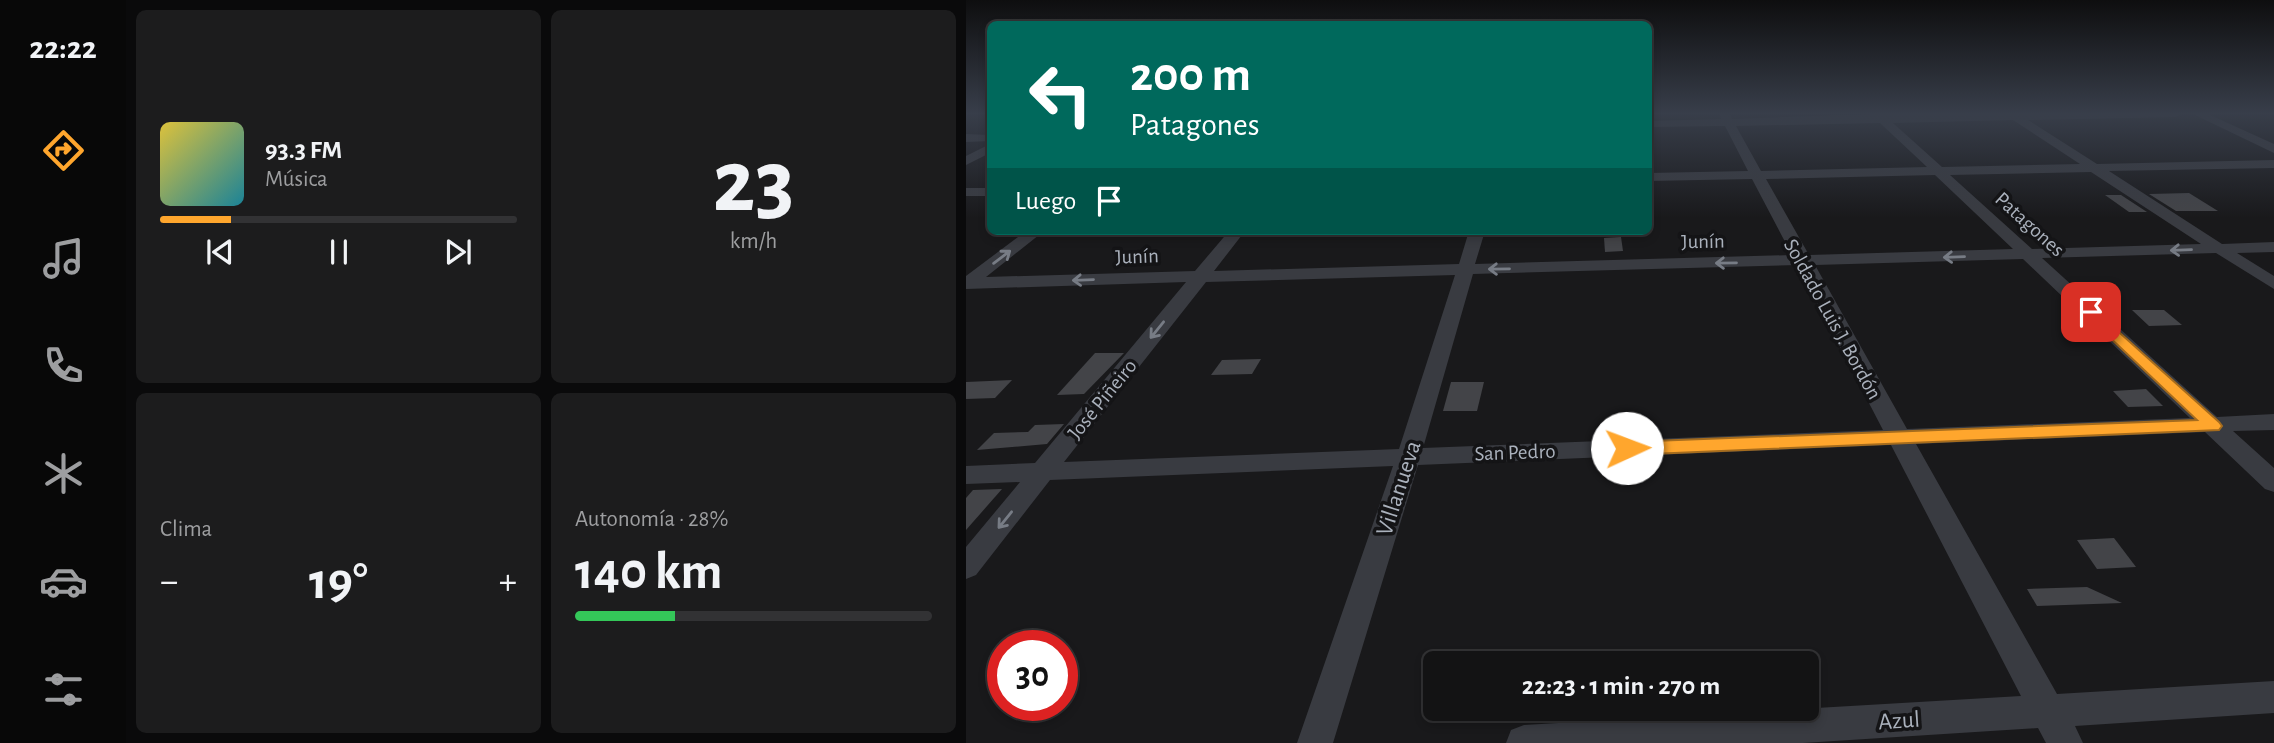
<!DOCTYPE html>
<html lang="es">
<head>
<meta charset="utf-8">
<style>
  :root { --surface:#131314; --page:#1c1c1d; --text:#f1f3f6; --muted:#9d9ea0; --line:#323234; --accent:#ffa62d }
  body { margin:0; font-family:"Alegreya Sans",sans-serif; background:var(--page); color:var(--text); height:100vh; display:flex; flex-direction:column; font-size:26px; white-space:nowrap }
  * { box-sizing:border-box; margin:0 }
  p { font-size:23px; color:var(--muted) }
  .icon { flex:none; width:38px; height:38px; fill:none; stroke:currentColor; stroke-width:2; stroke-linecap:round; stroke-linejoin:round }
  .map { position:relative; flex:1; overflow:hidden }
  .side { display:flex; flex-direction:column; gap:10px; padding:10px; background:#0a0a0b; width:840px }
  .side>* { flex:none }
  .top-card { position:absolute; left:21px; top:21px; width:665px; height:214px; border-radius:10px; box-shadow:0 4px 10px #0003,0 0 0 2px var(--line); background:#00695c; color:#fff; overflow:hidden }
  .speed { position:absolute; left:21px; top:630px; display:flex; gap:14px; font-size:35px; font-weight:700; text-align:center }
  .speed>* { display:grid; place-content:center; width:91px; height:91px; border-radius:50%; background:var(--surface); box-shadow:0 4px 10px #0003,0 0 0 2px var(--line); line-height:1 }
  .speed .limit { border:10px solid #d22; background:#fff; color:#111 }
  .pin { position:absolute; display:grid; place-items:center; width:60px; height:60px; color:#fff; margin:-30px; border-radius:14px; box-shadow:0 4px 10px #0006 }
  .me { position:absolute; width:77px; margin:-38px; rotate:88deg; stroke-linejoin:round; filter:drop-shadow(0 0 5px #0008) }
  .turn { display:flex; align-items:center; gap:24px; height:147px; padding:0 28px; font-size:32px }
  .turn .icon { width:91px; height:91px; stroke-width:2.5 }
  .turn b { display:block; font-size:49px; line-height:60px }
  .then { display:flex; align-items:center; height:66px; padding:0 28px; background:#0003; gap:14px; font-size:26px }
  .big { font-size:52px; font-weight:600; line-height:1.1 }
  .side .widget { flex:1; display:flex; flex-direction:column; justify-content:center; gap:10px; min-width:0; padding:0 24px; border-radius:10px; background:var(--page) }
  .side .dial { align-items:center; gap:0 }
  .dial b { font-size:91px; line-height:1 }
  .song { display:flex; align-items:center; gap:21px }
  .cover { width:84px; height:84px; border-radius:10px; background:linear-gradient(135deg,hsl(50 70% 55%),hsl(190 70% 35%)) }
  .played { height:7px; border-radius:4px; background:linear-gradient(90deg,var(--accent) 20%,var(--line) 20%) }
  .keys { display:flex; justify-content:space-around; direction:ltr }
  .heat { display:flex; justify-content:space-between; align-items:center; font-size:38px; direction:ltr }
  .charge { height:10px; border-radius:5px; background:linear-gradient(90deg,#34c759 28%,var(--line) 0) }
  .side .tiles { flex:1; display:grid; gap:10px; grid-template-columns:repeat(2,1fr) }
  .trip { position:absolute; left:457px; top:651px; width:396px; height:70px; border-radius:10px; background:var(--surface); box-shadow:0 4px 10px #0003,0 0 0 2px var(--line); font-weight:600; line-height:70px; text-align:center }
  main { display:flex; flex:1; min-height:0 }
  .tab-bar { display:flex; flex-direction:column; width:126px; justify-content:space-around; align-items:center; background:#080808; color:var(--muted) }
  .tab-bar .icon { width:49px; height:49px }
  .tab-bar .current { color:var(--accent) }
  .tab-bar b { font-size:32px; color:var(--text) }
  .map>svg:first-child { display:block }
  .building { fill:#434448 }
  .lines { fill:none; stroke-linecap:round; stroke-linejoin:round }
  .street { fill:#393b41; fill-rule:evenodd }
  .oneway { stroke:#777c85 }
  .route { fill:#ffa62d; stroke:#a66c1d; stroke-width:2 }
  .labels { text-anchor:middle; stroke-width:7; stroke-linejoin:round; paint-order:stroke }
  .street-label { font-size:21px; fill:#aab1bc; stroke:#141416 }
  .near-street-label { font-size:24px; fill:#aab1bc; stroke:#141416 }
</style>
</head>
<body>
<main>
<nav class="tab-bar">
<b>22:22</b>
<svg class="icon current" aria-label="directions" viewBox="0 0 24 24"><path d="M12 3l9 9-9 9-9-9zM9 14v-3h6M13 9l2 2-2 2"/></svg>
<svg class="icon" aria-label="music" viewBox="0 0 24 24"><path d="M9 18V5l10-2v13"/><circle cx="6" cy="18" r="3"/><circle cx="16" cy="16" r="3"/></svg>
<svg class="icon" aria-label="phone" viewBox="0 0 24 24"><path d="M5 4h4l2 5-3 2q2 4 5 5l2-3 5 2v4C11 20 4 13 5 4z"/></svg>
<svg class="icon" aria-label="climate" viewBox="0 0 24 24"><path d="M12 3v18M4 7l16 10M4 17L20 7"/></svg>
<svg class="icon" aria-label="car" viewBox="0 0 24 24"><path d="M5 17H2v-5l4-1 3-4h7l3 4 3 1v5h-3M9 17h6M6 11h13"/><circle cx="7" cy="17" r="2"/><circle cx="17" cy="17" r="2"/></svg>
<svg class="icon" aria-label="filters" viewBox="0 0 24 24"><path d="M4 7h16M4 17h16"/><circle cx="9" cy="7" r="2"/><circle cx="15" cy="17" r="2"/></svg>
</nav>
<section class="side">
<div class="tiles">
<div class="widget">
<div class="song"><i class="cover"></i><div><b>93.3 FM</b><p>Música</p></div></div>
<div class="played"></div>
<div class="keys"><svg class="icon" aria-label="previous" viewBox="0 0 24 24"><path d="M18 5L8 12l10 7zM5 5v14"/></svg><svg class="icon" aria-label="pause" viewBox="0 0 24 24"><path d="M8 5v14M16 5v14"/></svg><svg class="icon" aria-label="next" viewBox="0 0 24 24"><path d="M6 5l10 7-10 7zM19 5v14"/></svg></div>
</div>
<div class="widget dial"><b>23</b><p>km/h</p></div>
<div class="widget"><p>Clima</p>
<div class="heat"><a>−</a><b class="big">19°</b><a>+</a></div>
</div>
<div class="widget"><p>Autonomía · 28%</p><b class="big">140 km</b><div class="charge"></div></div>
</div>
</section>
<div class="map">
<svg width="1308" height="743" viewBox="0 0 1308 743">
  <rect width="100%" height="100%" fill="#19191b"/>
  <!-- building -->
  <g class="building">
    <path d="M1223 193 1252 211H1210L1183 194Z"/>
    <path d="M1139 195H1155L1181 212H1163Z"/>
    <path d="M655 237 657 251 639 252 638 238Z"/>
    <path d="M1166 310H1198L1216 325 1183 326Z"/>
    <path d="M129 353H158L118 394 91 395Z"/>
    <path d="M295 359 286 374 245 375 256 360Z"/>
    <path d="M46 380 29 398 0 399V382Z"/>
    <path d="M485 382H518L511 411H477Z"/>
    <path d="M1180 389 1197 406 1162 407 1147 391Z"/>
    <path d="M98 424 81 444 11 450 28 433 62 432 69 425Z"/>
    <path d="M36 489 0 530V498L7 490Z"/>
    <path d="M1148 538 1170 567 1131 569 1111 540Z"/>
    <path d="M1121 587 1156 603 1071 606 1061 589Z"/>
  </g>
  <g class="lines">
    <!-- street -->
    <g class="street">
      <path d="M753 114H764L766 119 906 114H1215L1210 117 1062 120 1131 164 1308 160V168L1143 171 1256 244 1308 242V252L1271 253 1308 276V289L1250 253 1076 258 1251 417 1308 414V430L1267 431 1308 468V492L1299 489 1239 432 950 444 1091 694 1308 681V713L1109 726 1117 743H1080L1072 728 837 743H540L545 730 558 725 1055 696 925 445 452 465 367 743H331L427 466 84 480 10 575 0 579V547L54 482 0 484V466L69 463 220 282 0 289V276L60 231H78L20 277 229 271 263 231H279L248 271 493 264 503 231H519L509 264 826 255 786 179 682 181V173L782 171 759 126 682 127V121L755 119ZM1047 120 1114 164 976 167 927 123ZM914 123 961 167 795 171 770 126ZM1125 172 1235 244 1066 249 984 175ZM969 175 1047 249 843 255 800 179ZM1057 259 1224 418 941 429 849 265ZM831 265 917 430 457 448 507 274ZM489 275 433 449 98 462 240 282Z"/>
      <path d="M1227 114H1242L1308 144V153Z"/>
      <path d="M0 134 24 135V141L0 142Z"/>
      <path d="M24 144V153L0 165V156Z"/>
      <rect x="0" y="188" width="24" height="8"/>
    </g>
  </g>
  <!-- one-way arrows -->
  <defs><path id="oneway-shaft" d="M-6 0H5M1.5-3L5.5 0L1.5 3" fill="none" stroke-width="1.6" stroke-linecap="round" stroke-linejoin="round" transform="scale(1.75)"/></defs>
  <g class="oneway">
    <use href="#oneway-shaft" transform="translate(1215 250) rotate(178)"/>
    <use href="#oneway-shaft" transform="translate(36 257) rotate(-37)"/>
    <use href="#oneway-shaft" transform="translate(988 257) rotate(178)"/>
    <use href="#oneway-shaft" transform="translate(760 263) rotate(179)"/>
    <use href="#oneway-shaft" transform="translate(533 269) rotate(179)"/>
    <use href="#oneway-shaft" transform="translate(117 280) rotate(178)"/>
    <use href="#oneway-shaft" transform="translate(191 330) rotate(129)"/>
    <use href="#oneway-shaft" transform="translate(39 520) rotate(129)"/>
  </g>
  <!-- sky -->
  <linearGradient id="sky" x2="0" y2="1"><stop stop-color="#0e0e0f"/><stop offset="0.52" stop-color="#383e4a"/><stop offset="1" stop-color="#383e4a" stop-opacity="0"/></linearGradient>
  <rect width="1308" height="218" fill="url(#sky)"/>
  <!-- route -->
  <path class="route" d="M1125 307 1253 422 1256 426 1253 430 661 455 652 448 661 442 1231 420 1120 315V308Z"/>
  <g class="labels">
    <!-- street labels -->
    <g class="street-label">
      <text transform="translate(1064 224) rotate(42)" y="7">Patagones</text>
      <text transform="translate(737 241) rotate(-1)" y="7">Junín</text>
      <text transform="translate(171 256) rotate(-2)" y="7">Junín</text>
      <text transform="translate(867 319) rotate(61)" y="7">Soldado Luis J. Bordón</text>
      <text transform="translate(136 399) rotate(-51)" y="7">José Piñeiro</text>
      <text transform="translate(549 452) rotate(-2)" y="7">San Pedro</text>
    </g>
    <!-- near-street labels -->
    <g class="near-street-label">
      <text transform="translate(432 488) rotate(-72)" y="8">Villanueva</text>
      <text transform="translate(933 720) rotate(-4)" y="8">Azul</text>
    </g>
  </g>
</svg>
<div class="speed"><div class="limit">30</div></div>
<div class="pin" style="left:1125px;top:312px;background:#d93025"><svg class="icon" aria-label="arrive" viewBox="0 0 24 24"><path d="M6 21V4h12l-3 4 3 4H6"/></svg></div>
<svg class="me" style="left:661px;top:448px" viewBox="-20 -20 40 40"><circle r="19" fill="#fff"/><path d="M0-13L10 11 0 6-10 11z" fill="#ffa62d"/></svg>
<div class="trip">22:23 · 1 min · 270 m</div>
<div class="top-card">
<div class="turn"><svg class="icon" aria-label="left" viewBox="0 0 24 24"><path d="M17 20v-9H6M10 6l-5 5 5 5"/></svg><div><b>200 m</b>Patagones</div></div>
<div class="then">Luego<svg class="icon" aria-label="arrive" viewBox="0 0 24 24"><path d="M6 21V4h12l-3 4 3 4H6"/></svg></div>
</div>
</div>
</main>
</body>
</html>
